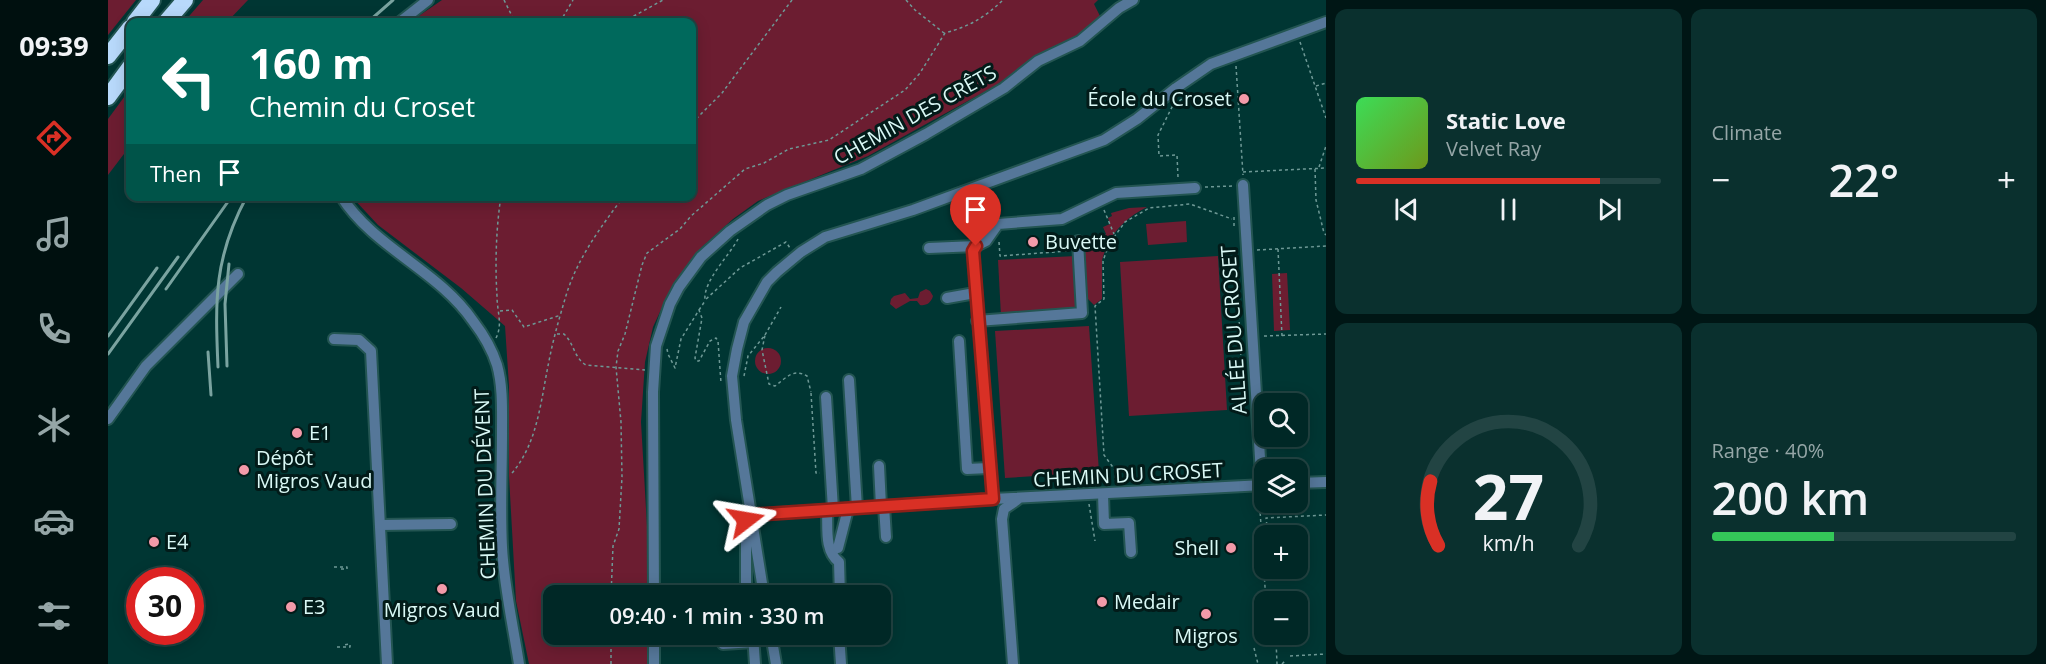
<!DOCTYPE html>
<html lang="en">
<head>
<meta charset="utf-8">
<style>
  :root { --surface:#002826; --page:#0a302e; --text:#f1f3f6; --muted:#95a6a7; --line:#224443; --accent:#d93025 }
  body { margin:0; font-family:"Open Sans",sans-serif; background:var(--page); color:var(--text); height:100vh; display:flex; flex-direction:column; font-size:22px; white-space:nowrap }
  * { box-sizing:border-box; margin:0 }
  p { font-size:20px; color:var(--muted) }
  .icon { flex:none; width:33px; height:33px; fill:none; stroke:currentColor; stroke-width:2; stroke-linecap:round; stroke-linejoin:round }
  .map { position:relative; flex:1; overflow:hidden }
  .details { display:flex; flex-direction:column; gap:9px; padding:9px; background:#001615; width:720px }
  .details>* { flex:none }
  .top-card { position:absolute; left:18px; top:18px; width:570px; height:183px; border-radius:12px; box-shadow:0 3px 15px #0003,0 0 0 2px var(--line); background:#00695c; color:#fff; overflow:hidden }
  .tools { position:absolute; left:1146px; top:393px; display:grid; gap:12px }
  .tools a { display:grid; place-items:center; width:54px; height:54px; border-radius:12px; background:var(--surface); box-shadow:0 3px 15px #0003,0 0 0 2px var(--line); font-size:30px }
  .speed { position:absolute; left:18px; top:567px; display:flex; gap:12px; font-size:30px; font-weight:700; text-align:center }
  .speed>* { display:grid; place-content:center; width:78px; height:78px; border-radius:50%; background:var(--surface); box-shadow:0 3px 15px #0003,0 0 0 2px var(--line); line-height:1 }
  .speed .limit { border:9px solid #d22; background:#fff; color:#111 }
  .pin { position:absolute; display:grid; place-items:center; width:51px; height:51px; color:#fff; margin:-62px -26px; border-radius:50% 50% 50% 0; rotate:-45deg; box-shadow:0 0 6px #0007 }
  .pin .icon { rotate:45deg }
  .me { position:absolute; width:66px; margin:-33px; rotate:76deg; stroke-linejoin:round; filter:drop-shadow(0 0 4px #0008) }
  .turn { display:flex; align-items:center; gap:21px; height:126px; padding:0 24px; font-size:27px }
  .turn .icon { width:78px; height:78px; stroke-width:2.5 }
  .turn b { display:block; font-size:42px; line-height:51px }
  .then { display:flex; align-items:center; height:57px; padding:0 24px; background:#0003; gap:12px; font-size:22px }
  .big { font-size:45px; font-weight:600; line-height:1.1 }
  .details .widget { flex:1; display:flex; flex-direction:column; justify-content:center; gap:9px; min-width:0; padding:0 21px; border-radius:12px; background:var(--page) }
  .details .dial { align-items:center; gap:0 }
  .dial svg { height:156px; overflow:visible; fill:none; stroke:var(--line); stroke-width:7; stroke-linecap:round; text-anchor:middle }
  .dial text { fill:var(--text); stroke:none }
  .song { display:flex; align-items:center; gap:18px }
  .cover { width:72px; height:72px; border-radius:9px; background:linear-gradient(135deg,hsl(130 70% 55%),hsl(80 70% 35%)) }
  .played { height:6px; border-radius:3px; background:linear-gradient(90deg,var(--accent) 80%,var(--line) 80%) }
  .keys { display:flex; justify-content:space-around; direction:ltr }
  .heat { display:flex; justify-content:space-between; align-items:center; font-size:33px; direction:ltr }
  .charge { height:9px; border-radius:4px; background:linear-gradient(90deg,#34c759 40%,var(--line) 0) }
  .details .tiles { flex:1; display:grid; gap:9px; grid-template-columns:repeat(2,1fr) }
  .trip { position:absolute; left:435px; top:585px; width:348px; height:60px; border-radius:12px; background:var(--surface); box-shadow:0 3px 15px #0003,0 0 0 2px var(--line); font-weight:600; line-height:60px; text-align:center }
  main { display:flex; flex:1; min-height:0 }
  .dock { display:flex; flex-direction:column; width:108px; justify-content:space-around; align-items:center; background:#00100f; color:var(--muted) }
  .dock .icon { width:42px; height:42px }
  .dock .active { color:var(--accent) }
  .dock b { font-size:27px; color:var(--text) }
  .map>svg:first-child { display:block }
  .green { fill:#6c1d31 }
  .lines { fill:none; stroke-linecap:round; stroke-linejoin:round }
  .minor-casing { stroke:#235552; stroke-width:14 }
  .highway-casing { stroke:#235552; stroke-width:20 }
  .path { stroke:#6e9996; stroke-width:1.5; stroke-dasharray:3 3; stroke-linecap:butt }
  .minor { stroke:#579; stroke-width:10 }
  .highway { stroke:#b8d9fb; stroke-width:16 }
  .rail { stroke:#7aa3a0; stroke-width:3 }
  .route-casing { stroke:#8d1f18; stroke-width:15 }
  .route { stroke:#d93025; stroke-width:10 }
  .poi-dot { fill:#f39aa9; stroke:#021b19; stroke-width:2 }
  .labels { text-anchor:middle; stroke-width:6; stroke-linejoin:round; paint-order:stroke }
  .poi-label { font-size:20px; fill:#daf9f6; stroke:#021b19; text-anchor:start }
  .street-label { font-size:20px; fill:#daf9f6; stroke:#021b19 }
</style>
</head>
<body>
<main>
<nav class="dock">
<b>09:39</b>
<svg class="icon active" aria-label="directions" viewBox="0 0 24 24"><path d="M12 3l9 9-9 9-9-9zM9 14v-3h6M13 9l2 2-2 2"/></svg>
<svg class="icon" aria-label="music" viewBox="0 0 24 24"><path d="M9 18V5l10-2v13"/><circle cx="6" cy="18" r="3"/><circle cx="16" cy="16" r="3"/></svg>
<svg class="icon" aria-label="phone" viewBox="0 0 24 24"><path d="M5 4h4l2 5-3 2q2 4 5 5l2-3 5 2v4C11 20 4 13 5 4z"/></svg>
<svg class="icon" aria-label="climate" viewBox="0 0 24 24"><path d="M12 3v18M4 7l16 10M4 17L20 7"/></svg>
<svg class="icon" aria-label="car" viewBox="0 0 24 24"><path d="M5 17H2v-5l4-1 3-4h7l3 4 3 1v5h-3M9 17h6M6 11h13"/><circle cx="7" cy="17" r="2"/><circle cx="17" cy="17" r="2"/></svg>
<svg class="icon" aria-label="filters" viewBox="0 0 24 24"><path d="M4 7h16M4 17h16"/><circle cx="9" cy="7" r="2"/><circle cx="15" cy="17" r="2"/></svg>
</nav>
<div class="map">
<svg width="1218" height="664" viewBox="0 0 1218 664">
  <rect width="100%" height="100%" fill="#003633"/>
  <!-- green -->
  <g class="green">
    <path d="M0 0H28L0 35Z"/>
    <path d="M95 0H140L119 22H76Z"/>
    <path d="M334 0H990L986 4 993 18 963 40 929 56 887 86 760 156 650 201 625 219 594 247 557 301 545 327 537 362 533 422 543 595 446 596V634L542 635V664H421L408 601 401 476V386L397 326 353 288 270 225 244 197 584 196V22H302Z"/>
    <path d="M22 89V146L0 175V119Z"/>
    <path d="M1039 207C1021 216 1011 226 1000 242L993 239 998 234 995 227 1002 224 1000 218 1004 216 1003 213 1021 208Z"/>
    <path d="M1078 221 1079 242 1040 245 1038 224Z"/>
    <path d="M989 241 999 244 994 260V299L986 305 976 295 972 242Z"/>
    <path d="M968 256 970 309 893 316 890 260Z"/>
    <path d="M1110 256 1119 410 1021 416 1012 262Z"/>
    <path d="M1179 273 1182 330 1166 331 1164 274Z"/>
    <path d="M818 289 822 291 825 296C823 303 818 306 812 305L809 301H802L788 309 782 304 783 299 786 296 797 293 802 299 810 298 812 292Z"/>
    <path d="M981 326 991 472 897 478 887 331Z"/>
    <circle cx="660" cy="361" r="13"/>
  </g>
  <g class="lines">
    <!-- minor casing -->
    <g class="minor-casing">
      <g id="minor">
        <path d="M292 22 320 0"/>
        <path d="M1135 185 1153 474"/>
        <path d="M233 196C266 248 330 270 365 321 375 334 384 349 389 365 395 386 394 410 394 433 394 471 392 509 394 547 396 586 405 625 411 664"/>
        <path d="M821 248 868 246"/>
        <path d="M839 298 867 293"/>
        <path d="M869 321 974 313 970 241"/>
        <path d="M226 339 251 340 263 351 279 664"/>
        <path d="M851 341 859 469 881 468"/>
        <path d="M741 380 749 508"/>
        <path d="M718 397 725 509"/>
        <path d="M0 419 38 366 130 274"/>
        <path d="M771 466 773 506"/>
        <path d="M1190 483 1218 482"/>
        <path d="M995 494 996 524 1021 523 1023 552"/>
        <path d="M885 499 865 251 868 246 878 241 890 224 954 219 1008 193 1087 188"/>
        <path d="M776 506 778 537"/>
        <path d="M719 510C720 527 716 551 731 562L732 596"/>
        <path d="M272 525 343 524"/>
        <path d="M730 548 740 509"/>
        <path d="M546 596 545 392 548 346 562 304 571 287 593 257 622 231 659 205 679 195 753 169 818 134 896 88 930 61 972 41 1011 8 1025 0"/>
        <path d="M638 596V520L643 515 885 499 1156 485"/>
        <path d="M656 596 628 420 624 376 629 349 636 322 659 282 669 272 693 252 717 237 805 210 996 140 1029 119 1068 88 1103 64 1218 22"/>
        <path d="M546 634V664"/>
        <path d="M663 634 668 664"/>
        <path d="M731 634 733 664"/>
        <path d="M645 635 647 664"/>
        <path d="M615 644 646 642"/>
        <path d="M905 664 894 519 896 509 909 500"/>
      </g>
    </g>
    <!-- highway casing -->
    <g class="highway-casing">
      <g id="highway">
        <path d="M27 22 44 0"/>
        <path d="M58 22 77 0"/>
        <path d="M0 56 22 28"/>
        <path d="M0 97 22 67"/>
      </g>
    </g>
    <!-- path -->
    <g class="path">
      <path d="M396 0 407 22"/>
      <path d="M798 0 807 10 836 33"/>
      <path d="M452 22 465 0"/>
      <path d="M515 22 555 0"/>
      <path d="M1192 42 1218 118"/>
      <path d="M1128 66 1135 175"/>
      <path d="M1208 86 1218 83"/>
      <path d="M584 123 614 93 684 0"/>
      <path d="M1211 167 1218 146"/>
      <path d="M1207 169 1208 200 1216 233 1218 235"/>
      <path d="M1135 172 1218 168"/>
      <path d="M1070 177 1069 155 1051 156 1050 135 1064 107 1081 93"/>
      <path d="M1097 187 1125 186"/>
      <path d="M996 210 1006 234"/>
      <path d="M877 213 867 211 879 195"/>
      <path d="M1126 217V227"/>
      <path d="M630 239C621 256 595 281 597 300L632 268 678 242 682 248"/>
      <path d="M980 240H988L1001 244 1017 222 1041 208 1082 204 1124 219"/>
      <path d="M891 242 892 256 960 251"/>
      <path d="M1001 244 995 261 996 299 987 306 996 455 1007 470V481"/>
      <path d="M1170 249 1174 336"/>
      <path d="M1149 250 1218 246"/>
      <path d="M1128 256 1134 380"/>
      <path d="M591 310 597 301"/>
      <path d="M392 311 404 310 416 327 453 315"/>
      <path d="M449 334H456C466 343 466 358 478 365L537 370"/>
      <path d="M657 335 673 307"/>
      <path d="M1156 336 1218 334"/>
      <path d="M388 338C395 324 389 312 389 296 387 264 388 229 393 196"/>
      <path d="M559 349 560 354 567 368 573 339 591 310 594 318 587 358 588 361H591L602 341 608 338 610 341 613 383"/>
      <path d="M636 376 640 356 657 335 654 350 661 384 667 386C678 378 685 368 699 376L703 392"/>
      <path d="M703 393 708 473H712"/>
      <path d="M404 473C430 443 433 399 441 361 445 340 451 319 457 299 468 260 492 228 516 196"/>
      <path d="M1151 495 1158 602"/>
      <path d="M981 504 987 541"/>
      <path d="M1154 526H1159L1158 518 1218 515"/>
      <path d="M226 567H239V569H231"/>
      <path d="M503 596 505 546 511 529 514 477 513 422 508 367 510 351 517 334 534 265 539 253 572 229 583 216 637 169 656 163 681 149 721 140 797 90 812 73 837 33C862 26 876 18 895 0"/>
      <path d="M1162 634 1168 640 1169 664"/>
      <path d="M229 647H242V644L235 645"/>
      <path d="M1146 648 1150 664"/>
      <path d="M1182 656 1218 654"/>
      <path d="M503 664V634"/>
      <path d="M1174 664 1178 660"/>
    </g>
    <!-- minor -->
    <use href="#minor" class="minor"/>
    <!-- highway -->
    <use href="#highway" class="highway"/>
    <!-- rail -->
    <g class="rail">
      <path d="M260 22 285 0"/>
      <path d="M58 289 124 196"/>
      <path d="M0 336 49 268"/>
      <path d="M100 352 103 395"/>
      <path d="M0 354 70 257"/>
      <path d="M119 366 117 304 121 264"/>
      <path d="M110 367C107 300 106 257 139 196"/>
    </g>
  </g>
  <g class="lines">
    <!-- route casing -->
    <g class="route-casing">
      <path id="route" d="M638 520 643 515 885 499 865 251 868 246"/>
    </g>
    <!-- route -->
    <use href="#route" class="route"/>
  </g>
  <!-- markers -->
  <g class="poi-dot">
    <circle cx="1136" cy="99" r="6"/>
    <circle cx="925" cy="242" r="6"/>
    <circle cx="189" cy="433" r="6"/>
    <circle cx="136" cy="470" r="6"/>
    <circle cx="46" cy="542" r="6"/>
    <circle cx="1123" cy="548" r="6"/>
    <circle cx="334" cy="589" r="6"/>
    <circle cx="994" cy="602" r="6"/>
    <circle cx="183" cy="607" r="6"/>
    <circle cx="1098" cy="614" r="6"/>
  </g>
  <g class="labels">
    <!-- poi labels -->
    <g class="poi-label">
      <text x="1124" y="106" text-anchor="end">École du Croset</text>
      <text x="937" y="249">Buvette</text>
      <text x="201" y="440">E1</text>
      <text x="148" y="465">Dépôt<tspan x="148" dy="23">Migros Vaud</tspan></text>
      <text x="58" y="549">E4</text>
      <text x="1111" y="555" text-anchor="end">Shell</text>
      <text x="1006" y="609">Medair</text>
      <text x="195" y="614">E3</text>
      <text x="334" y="617" text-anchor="middle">Migros Vaud</text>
      <text x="1098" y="643" text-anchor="middle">Migros</text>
    </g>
    <!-- street labels -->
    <g class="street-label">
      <text transform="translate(807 115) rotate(-29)" y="7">CHEMIN DES CRÊTS</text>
      <text transform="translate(1126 330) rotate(-94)" y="7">ALLÉE DU CROSET</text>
      <text transform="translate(1020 475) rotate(-3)" y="7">CHEMIN DU CROSET</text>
      <text transform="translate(377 484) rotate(-92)" y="7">CHEMIN DU DÉVENT</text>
    </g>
  </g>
</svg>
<div class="tools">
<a><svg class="icon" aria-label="search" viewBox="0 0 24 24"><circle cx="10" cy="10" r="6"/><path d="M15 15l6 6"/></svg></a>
<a><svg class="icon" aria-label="layers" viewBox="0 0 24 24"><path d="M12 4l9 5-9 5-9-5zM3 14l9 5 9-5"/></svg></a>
<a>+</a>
<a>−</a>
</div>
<div class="speed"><div class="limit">30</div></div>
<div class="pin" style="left:868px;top:246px;background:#d93025"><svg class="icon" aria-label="arrive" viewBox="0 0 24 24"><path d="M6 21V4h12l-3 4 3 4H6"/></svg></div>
<svg class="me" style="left:638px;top:520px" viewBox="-20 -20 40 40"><path d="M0-17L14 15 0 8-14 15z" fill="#d93025" stroke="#fff" stroke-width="4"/></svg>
<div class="trip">09:40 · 1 min · 330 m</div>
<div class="top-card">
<div class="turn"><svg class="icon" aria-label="left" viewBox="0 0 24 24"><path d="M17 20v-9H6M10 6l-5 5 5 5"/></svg><div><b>160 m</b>Chemin du Croset</div></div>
<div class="then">Then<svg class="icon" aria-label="arrive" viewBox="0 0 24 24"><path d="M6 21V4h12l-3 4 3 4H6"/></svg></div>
</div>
</div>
<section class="details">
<div class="tiles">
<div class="widget">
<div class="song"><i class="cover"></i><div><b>Static Love</b><p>Velvet Ray</p></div></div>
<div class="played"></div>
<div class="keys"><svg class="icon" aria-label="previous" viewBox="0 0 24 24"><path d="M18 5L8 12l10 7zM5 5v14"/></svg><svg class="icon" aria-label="pause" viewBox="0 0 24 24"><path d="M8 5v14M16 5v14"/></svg><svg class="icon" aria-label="next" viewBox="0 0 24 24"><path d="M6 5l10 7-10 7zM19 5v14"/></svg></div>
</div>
<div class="widget"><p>Climate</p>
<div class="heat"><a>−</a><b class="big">22°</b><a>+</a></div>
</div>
<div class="widget dial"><svg viewBox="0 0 100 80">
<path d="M14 69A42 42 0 1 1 86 69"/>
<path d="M14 69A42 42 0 0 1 10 36" stroke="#d93025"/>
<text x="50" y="56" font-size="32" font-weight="700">27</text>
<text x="50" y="72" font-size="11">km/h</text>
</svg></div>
<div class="widget"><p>Range · 40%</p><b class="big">200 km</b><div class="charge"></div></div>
</div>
</section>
</main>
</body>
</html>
